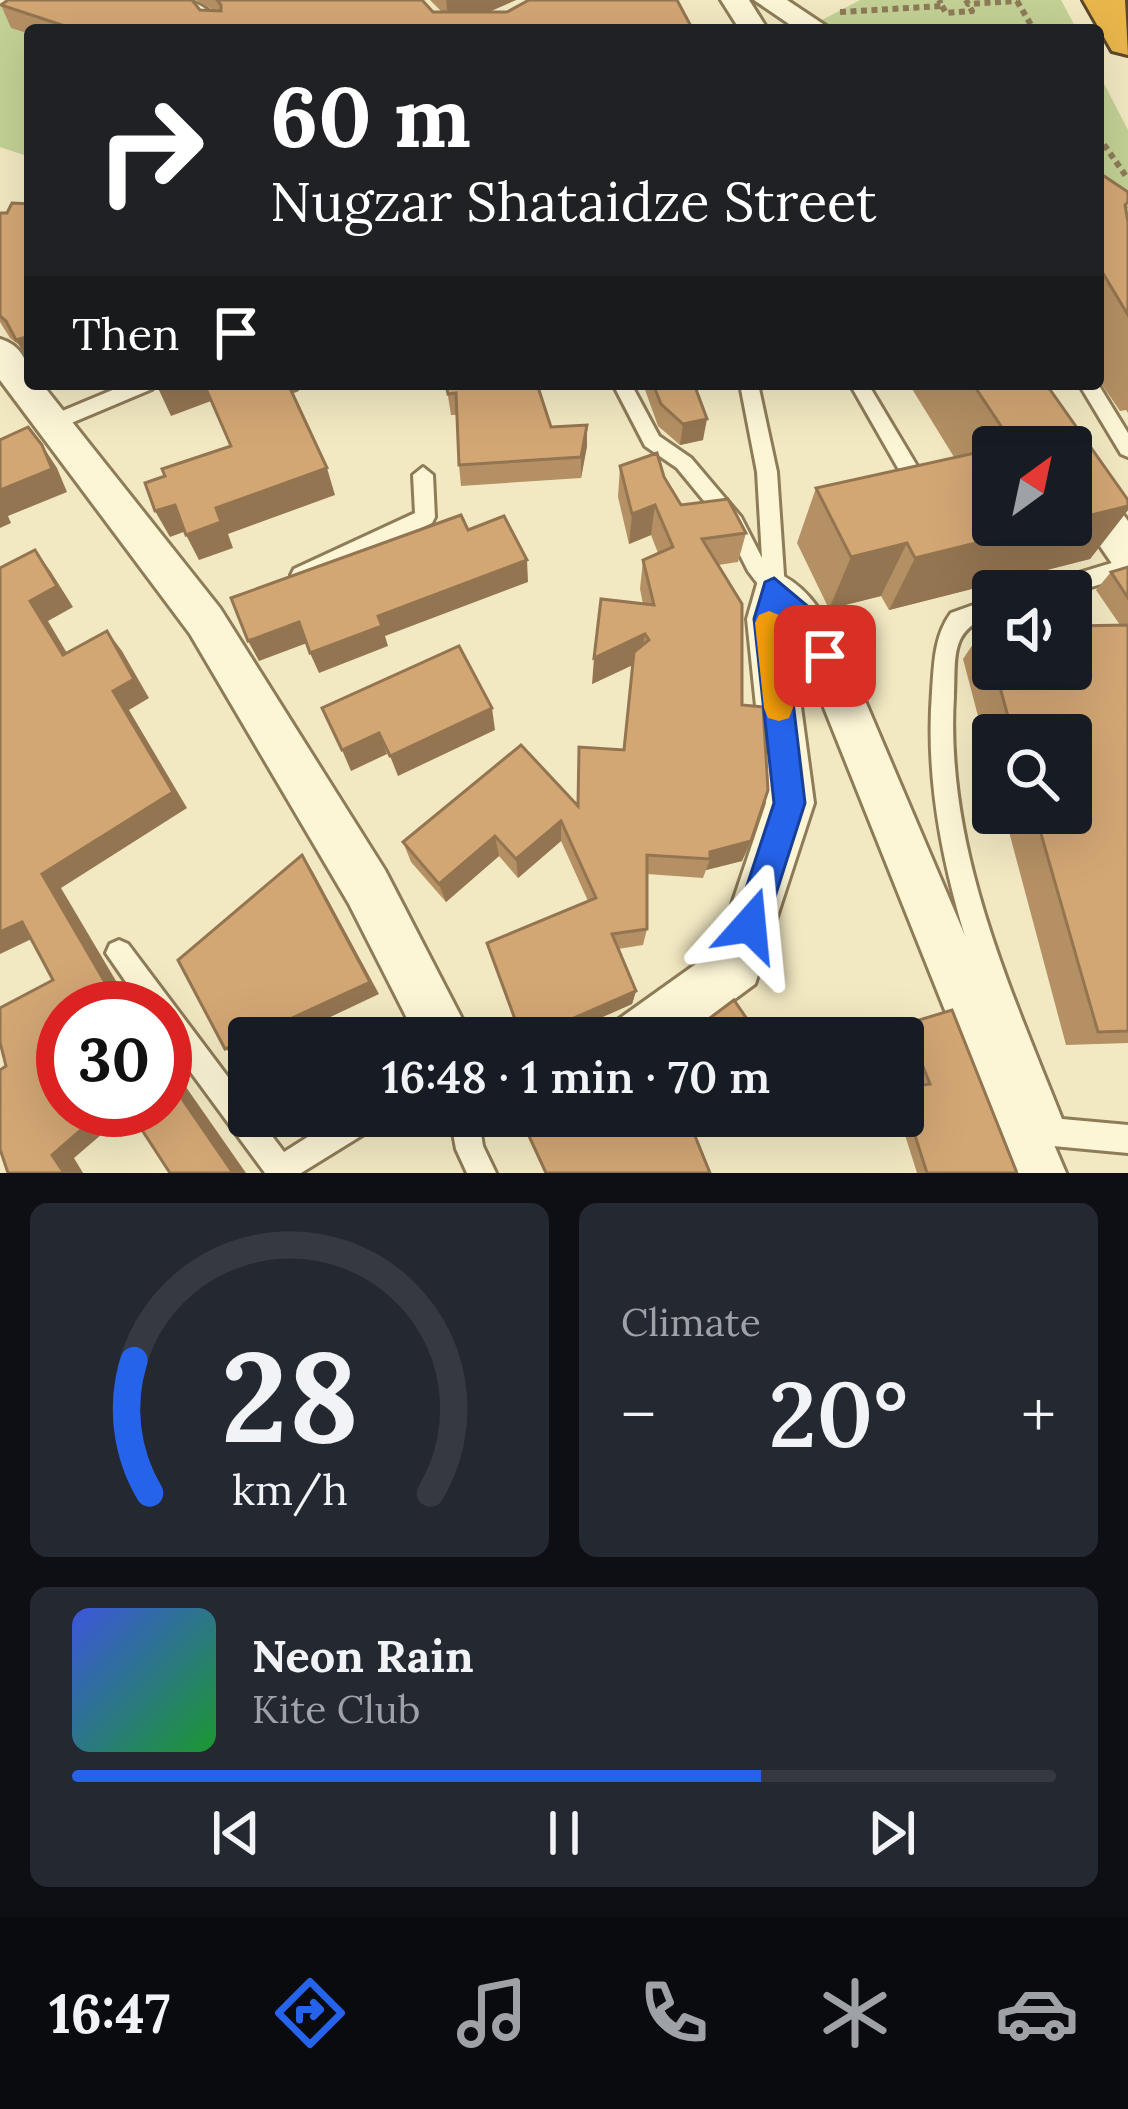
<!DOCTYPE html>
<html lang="en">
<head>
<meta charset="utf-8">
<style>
  :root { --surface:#171b24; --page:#242831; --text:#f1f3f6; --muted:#9ea1a6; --line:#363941; --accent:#2563eb }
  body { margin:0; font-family:Lora,serif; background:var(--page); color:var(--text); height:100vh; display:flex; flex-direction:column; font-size:45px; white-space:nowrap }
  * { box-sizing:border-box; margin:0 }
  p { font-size:39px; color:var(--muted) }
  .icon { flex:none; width:66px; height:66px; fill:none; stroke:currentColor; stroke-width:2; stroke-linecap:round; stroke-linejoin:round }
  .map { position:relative; height:1173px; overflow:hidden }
  .drawer { display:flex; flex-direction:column; gap:30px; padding:30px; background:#0d0f14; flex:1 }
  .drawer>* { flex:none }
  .top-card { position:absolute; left:24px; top:24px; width:1080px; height:366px; border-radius:12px; box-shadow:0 12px 48px #0002; background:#202124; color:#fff; overflow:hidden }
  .needle { width:78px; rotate:33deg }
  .buttons { position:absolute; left:972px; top:426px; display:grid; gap:24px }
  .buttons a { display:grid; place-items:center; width:120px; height:120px; border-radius:12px; background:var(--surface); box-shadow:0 12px 48px #0002; font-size:60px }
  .speed { position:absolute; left:36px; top:981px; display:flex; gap:24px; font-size:60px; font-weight:700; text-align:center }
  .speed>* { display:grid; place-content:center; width:156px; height:156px; border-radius:50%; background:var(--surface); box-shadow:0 12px 48px #0002; line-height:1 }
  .speed .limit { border:18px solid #d22; background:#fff; color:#111 }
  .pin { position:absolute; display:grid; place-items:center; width:102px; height:102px; color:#fff; margin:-51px; border-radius:24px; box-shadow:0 6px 18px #0006 }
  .me { position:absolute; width:132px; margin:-66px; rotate:18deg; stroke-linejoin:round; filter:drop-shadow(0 0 9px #0008) }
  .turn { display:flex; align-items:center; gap:42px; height:252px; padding:0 48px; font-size:54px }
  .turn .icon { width:156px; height:156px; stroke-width:2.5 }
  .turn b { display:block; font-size:84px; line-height:102px }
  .then { display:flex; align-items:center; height:114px; padding:0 48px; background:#0003; gap:24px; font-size:45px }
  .big { font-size:90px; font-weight:600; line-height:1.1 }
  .drawer .card { flex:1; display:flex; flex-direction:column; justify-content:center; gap:18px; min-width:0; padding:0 42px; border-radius:18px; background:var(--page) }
  .drawer .dial { align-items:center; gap:0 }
  .dial svg { height:312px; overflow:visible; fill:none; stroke:var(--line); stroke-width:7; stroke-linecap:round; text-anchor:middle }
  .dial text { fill:var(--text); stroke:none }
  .song { display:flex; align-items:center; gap:36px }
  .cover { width:144px; height:144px; border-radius:18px; background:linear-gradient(135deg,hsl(230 70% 55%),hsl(130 70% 35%)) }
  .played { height:12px; border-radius:6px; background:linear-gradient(90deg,var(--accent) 70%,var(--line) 70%) }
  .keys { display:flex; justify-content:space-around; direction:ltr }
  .heat { display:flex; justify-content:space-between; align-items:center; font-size:66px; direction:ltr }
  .drawer .tiles { flex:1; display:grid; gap:30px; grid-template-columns:1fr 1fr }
  .card:last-child { grid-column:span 2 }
  .trip { position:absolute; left:228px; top:1017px; width:696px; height:120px; border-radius:12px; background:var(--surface); box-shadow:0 12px 48px #0002; font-weight:600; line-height:120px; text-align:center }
  .dock { display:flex; height:192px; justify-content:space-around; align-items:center; background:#090b0e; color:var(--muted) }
  .dock .icon { width:84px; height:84px }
  .dock .active { color:var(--accent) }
  .dock b { font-size:54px; color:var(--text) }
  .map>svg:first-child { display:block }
  .green { fill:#c3d195 }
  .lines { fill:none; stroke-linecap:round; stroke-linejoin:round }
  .lane-casing { stroke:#8e7b57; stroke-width:6 }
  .street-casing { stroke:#8e7b57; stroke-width:6 }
  .highway-casing { stroke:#5b482c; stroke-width:6 }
  .path { stroke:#8e7b57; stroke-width:6; stroke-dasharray:6 4.5; stroke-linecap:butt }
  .lane { fill:#fcf5d6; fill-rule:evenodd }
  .street { fill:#fcf5d6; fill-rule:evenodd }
  .highway { fill:#e9b64b; fill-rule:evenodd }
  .wall { fill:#b59064; fill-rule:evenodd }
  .shaded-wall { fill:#947551 }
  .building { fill:#d3a774; stroke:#947551; stroke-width:3 }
  .route { fill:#2563eb; stroke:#184099; stroke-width:3 }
  .slow { fill:#f59e0b }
</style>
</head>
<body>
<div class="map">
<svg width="1128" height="1173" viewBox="0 0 1128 1173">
  <rect width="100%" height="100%" fill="#f2e9c2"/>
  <!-- green -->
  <g class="green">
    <path d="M860 0H1061L1077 30H834L820 21Z"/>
    <path d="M0 6 30 30V157L0 147Z"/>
    <path d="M1098 72 1128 130V219L1115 217 1098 206Z"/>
  </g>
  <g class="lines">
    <!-- lane casing -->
    <g class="lane-casing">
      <g id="lane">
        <path d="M173 0C200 0 209 9 224 30H210L198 14Z"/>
        <path d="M127 384H154L152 389 57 429H43L41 424 43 419Z"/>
        <path d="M613 384H631L659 436 691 458 741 517 762 558 757 472 740 384H758L777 472 785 589 781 596H767L748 571 727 529 677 468 645 446Z"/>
        <path d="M850 384H868L929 486 932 492 929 498H915Z"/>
        <path d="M1079 384H1098L1128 433V457L1121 454Z"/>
        <path d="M423 467 433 475 435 517 432 523 308 581H294L291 575 294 569 415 513 413 475Z"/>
        <path d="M1128 558V576L1071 593 1035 591 1039 585Z"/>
        <path d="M993 598V616C949 628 956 658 954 696 945 845 1008 983 1062 1119L1128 1125V1153L1053 1146 1043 1142C984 1000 920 848 932 692 934 664 934 636 951 613Z"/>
        <path d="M119 940 128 944 249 1105V1116H257L284 1152 341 1116H381L377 1126 301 1173H265L165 1037V1008H144L106 953 110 944Z"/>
        <path d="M450 1116H478L483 1146 496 1173H467L456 1149Z"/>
      </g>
    </g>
    <!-- street casing -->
    <g class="street-casing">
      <g id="street">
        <path d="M721 0H749L768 30H740Z"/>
        <path d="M754 0H787L832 30H798Z"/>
        <path d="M0 339C21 345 30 363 30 384H42L220 608 385 870 472 1038H417L349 904 190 634 0 380Z"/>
        <path d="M1071 458 1085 462 1128 521V570L1113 565 1071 504Z"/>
        <path d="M774 572C806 583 823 615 840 642L1066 1173H1010L807 665 792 640 814 803 755 984 682 1038H611L619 1019 717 949 766 803 747 619 759 577Z"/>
      </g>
    </g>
    <!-- highway casing -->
    <g class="highway-casing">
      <path id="highway" d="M1083 0H1125L1128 55 1112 51Z"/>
    </g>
    <!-- path -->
    <g class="path">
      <path d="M966 0 968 4 1017 1"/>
      <path d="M1017 1 1034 30"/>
      <path d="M942 6 946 13 972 11 968 4"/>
      <path d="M840 12 942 6 939 0"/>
      <path d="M1098 136 1128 179"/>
    </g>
    <!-- lane -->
    <use href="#lane" class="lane"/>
    <!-- street -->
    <use href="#street" class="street"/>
    <!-- highway -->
    <use href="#highway" class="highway"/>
  </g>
  <!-- wall -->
  <g class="wall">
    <path d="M196 0H422L433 12H442L430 0H516L487 12 679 3 693 30H30V34L11 28 1 5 214 11Z"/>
    <path d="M1098 172 1128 207 1126 211 1128 222V413L1126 410 1120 411 1098 379Z"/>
    <path d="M0 213H7L30 363 19 345 10 338 0 322Z"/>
    <path d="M446 384 551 427 587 425V446L581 478 461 486 459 465 457 415H451Z"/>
    <path d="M643 384H694L703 440 680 445 658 426Z"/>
    <path d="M909 384H1046L1128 500V510L1090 559 889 610 881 596 829 609 797 543 816 488 954 457ZM993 447H1071V525H993Z"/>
    <path d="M620 466 664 477 681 505 746 533 738 562 718 565 742 705 751 841 742 861 706 870 703 878 647 874V929L643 945 618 949 636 991 632 1004 555 1038H520L487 943 588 901 561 841 518 878 499 856 446 902 411 862 403 842 578 805 623 750 633 665 592 684 643 604 640 589 643 560 658 553 651 535 629 544 618 497Z"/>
    <path d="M1128 567V1043L1066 1045 1004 813H1071V735H993V773L963 659 983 629H993V669H1071L1120 625 1096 590 1111 572Z"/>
    <path d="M906 1024 1017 1173H917L899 1116H903V1088L920 1086 898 1029Z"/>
  </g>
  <!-- shaded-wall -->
  <g class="shaded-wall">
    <path d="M446 0H516L489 12 448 18Z"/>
    <path d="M30 336V363L16 340Z"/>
    <path d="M169 384H204L211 401 171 416 158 388Z"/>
    <path d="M285 384H299L297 385 299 391 289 395Z"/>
    <path d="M707 419 703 440 680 445 683 424Z"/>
    <path d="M587 425V446L581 478V457Z"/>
    <path d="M42 445 57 468 67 492 8 516 11 523 0 528V490Z"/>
    <path d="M327 468 335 495 228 534 233 548 199 560 186 535 216 508Z"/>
    <path d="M175 505 189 530 170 537 155 511Z"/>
    <path d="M655 505 651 535 629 544 632 514Z"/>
    <path d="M1128 506V510L1090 559 889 610 915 558 1049 525H1071V520Z"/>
    <path d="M907 543 881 596 829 609 851 557Z"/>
    <path d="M35 550 51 572 73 607 48 621 80 675 63 655 30 601Z"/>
    <path d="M527 560 528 582 385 636 388 646 319 673 310 653 378 616Z"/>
    <path d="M299 622 307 643 259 661 248 641Z"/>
    <path d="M107 631 122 651 149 698 129 710 187 808 61 888 132 1008H120L42 874 113 691Z"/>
    <path d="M645 634 641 661 592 684 594 658Z"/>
    <path d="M492 708 495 730 398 776 390 756Z"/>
    <path d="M379 733 387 754 351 771 342 750Z"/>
    <path d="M561 821V841L518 878 516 859Z"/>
    <path d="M495 836 499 856 446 902 439 884Z"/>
    <path d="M751 841 742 861 706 870 710 859V852Z"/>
    <path d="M302 855 313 872 379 994 286 1038H250Z"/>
    <path d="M22 922 42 934 0 954V932Z"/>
    <path d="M636 991 632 1004 555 1038H528Z"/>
    <path d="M249 1038V1055L242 1059 225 1049Z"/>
    <path d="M165 1057 246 1173H233L165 1074Z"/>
    <path d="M104 1110H130L74 1158 83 1173H64L52 1155Z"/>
  </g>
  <!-- building -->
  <g class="building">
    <path d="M8 0H192L200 10 221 11V5L217 0H422L433 12H507L529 0H677L693 30H77L1 5Z"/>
    <path d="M1098 172 1128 192V202L1125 205 1128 222V315L1098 265Z"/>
    <path d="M12 203 30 204V336L16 340 6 321 0 316V213H7Z"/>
    <path d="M204 384H288L327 468 216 508 221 522 186 535 175 505 155 511 145 483 165 476 162 469 231 446Z"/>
    <path d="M446 384H537L551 427 587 425 581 457 459 465 456 393 448 394Z"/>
    <path d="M653 384H694L707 419 683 424 661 404Z"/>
    <path d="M973 384H1046L1128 500V506L1071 520V447H1000L1013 444Z"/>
    <path d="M28 427 42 445 52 469 0 490V440Z"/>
    <path d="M993 449V525H1049L915 558 907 543 851 557 816 488Z"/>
    <path d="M657 453 664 477 681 505 728 499 746 533 702 539 742 604V705L763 707 768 790 751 841 710 852V859L647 855V929L612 934 636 991 528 1038H522L487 943 596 898 561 821 516 859 495 836 439 884 403 842 521 745 578 806 579 747 624 750 634 652 649 640 645 634 594 658 601 599 654 605 643 560 673 547 655 505 632 514 620 466Z"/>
    <path d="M461 515 468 530 504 516 527 560 378 616 382 626 310 653 299 622 248 641 231 598Z"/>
    <path d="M35 550 57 586 30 601 63 655 107 631 134 679 113 691 173 792 42 874 120 1008H63V1110H104L52 1155 64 1173H8L0 1149V1070L6 1066 0 1042V1008L53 980 22 922 0 932V568Z"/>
    <path d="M1128 567V598L1111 572Z"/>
    <path d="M1128 625V1031L1098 1032 1035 813H1071V735H1013L995 669H1071V626Z"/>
    <path d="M983 629H993V664Z"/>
    <path d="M459 646 492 708 390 756 379 733 342 750 322 708Z"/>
    <path d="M302 855 370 982 225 1049 178 960Z"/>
    <path d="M734 1000 760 1038H679L690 1033Z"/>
    <path d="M952 1010 1017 1173H1018H927L903 1098V1088L930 1084 906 1024Z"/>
    <path d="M165 1074 233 1173H170L129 1110H165Z"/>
    <path d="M531 1116H705L710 1122 695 1136 710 1173H546L522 1121Z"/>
  </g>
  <!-- route -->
  <path class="route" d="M774 578 811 609 839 656 835 664 825 668 815 664 783 617 805 803 766 925 762 937 750 942 738 937 734 925 774 803 754 619 765 582Z"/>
  <!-- slow -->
  <path class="slow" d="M769 611 779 615 783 623 793 708 789 718 779 721 768 718 764 708 755 623 759 615Z"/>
</svg>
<div class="buttons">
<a><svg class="needle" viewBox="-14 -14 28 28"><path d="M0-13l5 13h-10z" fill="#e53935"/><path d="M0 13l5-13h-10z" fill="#9ea1a6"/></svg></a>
<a><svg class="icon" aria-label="sound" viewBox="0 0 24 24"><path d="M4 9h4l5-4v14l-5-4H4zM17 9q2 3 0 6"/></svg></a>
<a><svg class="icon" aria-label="search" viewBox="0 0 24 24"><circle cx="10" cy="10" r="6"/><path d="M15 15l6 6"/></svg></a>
</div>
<div class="speed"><div class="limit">30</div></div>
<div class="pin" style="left:825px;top:656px;background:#d93025"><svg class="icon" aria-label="arrive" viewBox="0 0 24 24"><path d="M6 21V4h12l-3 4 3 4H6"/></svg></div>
<svg class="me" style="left:750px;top:925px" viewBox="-20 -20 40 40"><path d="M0-17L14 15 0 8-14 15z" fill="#2563eb" stroke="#fff" stroke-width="4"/></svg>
<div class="trip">16:48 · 1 min · 70 m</div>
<div class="top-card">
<div class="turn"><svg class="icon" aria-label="right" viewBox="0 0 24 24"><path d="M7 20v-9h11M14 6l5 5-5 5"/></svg><div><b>60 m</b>Nugzar Shataidze Street</div></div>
<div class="then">Then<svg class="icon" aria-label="arrive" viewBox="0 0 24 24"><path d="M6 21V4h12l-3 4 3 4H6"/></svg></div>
</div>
</div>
<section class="drawer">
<div class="tiles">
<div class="card dial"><svg viewBox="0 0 100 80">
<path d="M14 69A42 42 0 1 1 86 69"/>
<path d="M14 69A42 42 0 0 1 10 35" stroke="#2563eb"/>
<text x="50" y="56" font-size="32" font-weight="700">28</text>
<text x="50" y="72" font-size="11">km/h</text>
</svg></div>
<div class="card"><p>Climate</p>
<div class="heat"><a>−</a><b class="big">20°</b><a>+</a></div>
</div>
<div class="card">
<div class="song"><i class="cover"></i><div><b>Neon Rain</b><p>Kite Club</p></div></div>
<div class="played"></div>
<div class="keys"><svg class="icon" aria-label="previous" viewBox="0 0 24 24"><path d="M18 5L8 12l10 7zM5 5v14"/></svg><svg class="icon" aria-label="pause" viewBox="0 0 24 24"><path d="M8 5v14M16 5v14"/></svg><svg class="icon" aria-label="next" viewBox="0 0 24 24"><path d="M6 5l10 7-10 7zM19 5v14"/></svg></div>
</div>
</div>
</section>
<nav class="dock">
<b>16:47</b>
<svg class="icon active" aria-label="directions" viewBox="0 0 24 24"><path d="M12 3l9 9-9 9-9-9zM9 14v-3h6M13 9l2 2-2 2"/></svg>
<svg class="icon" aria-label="music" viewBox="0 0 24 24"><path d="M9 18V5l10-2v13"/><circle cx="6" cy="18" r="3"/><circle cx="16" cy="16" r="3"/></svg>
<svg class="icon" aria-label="phone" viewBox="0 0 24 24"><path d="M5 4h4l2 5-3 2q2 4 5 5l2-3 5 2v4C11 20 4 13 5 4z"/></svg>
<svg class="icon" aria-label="climate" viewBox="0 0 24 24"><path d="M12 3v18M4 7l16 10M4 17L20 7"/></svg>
<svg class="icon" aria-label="car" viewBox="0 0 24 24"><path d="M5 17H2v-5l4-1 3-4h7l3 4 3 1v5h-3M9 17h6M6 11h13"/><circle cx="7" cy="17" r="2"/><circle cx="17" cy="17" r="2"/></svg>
</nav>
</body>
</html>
